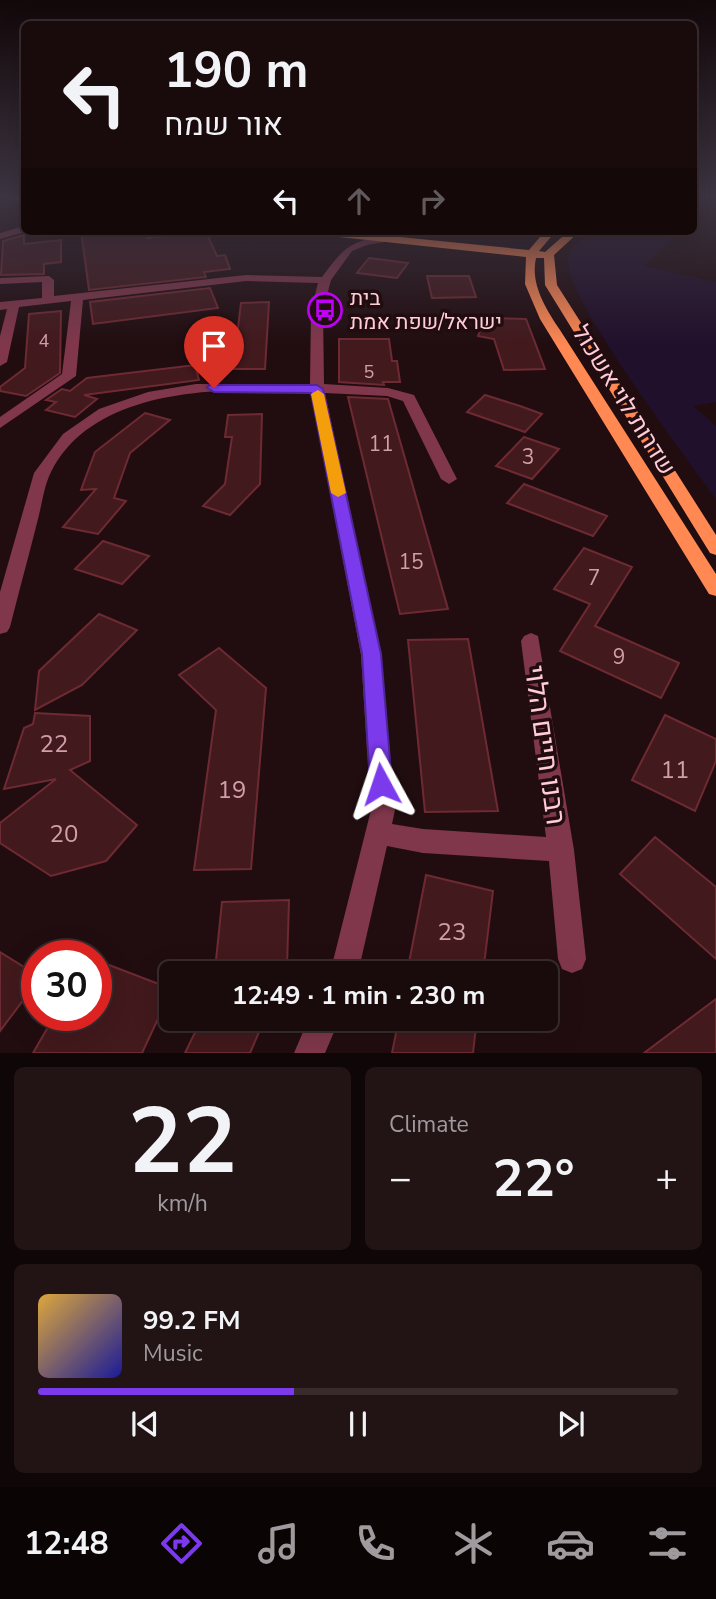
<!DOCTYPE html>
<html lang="en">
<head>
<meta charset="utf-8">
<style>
  :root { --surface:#190a0c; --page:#221315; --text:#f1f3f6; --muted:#9f9a9d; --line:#372b2d; --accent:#7c3aed }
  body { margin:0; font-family:"Nunito Sans",Heebo,sans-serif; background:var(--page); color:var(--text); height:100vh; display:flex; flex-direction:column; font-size:26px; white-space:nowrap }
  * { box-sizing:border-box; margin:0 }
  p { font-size:23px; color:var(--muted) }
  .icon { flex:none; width:38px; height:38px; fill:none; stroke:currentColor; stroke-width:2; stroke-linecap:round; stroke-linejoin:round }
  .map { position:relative; height:1053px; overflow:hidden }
  .sheet { display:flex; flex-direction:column; gap:14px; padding:14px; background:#0e0607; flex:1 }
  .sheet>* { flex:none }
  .hud { position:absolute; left:21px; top:21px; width:676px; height:214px; border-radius:10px; box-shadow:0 7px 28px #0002,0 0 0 2px var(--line); background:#190a0c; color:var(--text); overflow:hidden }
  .speed { position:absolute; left:21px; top:940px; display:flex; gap:14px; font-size:35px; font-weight:700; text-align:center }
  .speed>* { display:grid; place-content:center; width:91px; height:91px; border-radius:50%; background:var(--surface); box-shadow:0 7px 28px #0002,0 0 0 2px var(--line); line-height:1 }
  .speed .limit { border:10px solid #d22; background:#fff; color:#111 }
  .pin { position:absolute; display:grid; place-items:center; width:60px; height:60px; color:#fff; margin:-72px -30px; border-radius:50% 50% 50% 0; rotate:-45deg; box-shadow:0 0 7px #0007 }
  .pin .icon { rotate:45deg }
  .me { position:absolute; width:77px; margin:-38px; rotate:355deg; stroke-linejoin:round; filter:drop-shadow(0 0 5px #0008) }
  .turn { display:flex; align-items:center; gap:24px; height:147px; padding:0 28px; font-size:32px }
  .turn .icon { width:91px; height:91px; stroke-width:2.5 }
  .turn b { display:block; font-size:49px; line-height:60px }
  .lanes { display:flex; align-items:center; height:66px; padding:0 28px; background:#0003; justify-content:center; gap:35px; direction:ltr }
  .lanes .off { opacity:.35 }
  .big { font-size:52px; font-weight:700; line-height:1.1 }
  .sheet .widget { flex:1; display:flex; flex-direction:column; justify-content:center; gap:10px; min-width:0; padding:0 24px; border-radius:10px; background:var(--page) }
  .sheet .dial { align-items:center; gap:0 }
  .dial b { font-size:91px; line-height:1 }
  .song { display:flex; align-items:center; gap:21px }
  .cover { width:84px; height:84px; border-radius:10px; background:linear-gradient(135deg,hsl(40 70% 55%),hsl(240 70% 35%)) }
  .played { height:7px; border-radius:4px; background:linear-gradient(90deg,var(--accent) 40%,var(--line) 40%) }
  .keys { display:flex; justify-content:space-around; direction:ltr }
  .heat { display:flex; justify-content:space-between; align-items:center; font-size:38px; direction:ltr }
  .sheet .tiles { flex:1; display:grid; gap:14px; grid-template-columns:1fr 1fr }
  .widget:last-child { grid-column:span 2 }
  .trip { position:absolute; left:159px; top:961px; width:399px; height:70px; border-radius:10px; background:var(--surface); box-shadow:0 7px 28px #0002,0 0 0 2px var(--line); font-weight:700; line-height:70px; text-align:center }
  .tab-bar { display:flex; height:112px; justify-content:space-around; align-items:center; background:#0a0405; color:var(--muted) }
  .tab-bar .icon { width:49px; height:49px }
  .tab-bar .selected { color:var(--accent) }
  .tab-bar b { font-size:32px; color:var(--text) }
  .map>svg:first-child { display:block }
  .green { fill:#21102b }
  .building { fill:#42191d; stroke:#6e2a32; stroke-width:2 }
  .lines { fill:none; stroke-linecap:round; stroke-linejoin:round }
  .minor { fill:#80374b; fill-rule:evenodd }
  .major { fill:#ff8853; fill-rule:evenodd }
  .route { fill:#7c3aed; stroke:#51269a; stroke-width:2 }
  .slow { fill:#f59e0b }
  .labels { text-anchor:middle; stroke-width:7; stroke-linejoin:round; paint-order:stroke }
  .far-number-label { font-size:18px; fill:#d09fa8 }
  .far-poi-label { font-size:21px; fill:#ffccd7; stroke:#210d10; text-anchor:start }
  .number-label { font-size:21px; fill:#d09fa8 }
  .street-label { font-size:24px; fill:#ffccd7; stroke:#210d10 }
  .near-number-label { font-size:24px; fill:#d09fa8 }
  .near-street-label { font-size:28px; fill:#ffccd7; stroke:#210d10 }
</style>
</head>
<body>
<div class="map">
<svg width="716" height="1053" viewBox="0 0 716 1053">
  <rect width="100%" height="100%" fill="#210d10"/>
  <!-- green -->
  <path class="green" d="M595 231H681L644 266 716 282V402L693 406 716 426V499C687 458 568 302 568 262 568 247 583 238 595 231Z"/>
  <!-- building -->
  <g class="building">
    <path d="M81 231H145L147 238 206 232 217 256 225 255 230 269 204 272 206 277 89 290Z"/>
    <path d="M24 235V244L61 240V262L44 264V274L1 275 3 241Z"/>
    <path d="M369 258 408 263 397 278 357 273Z"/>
    <path d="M427 276H469L476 297 432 298Z"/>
    <path d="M210 288 218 308 93 324 90 302Z"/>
    <path d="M269 302 265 369H233L241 303Z"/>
    <path d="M61 311 60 373 26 396 0 391V387L25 368 29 314Z"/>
    <path d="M485 318 526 319 545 369 504 370 494 339 478 336Z"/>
    <path d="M339 339H389L392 361H397L400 382H383L384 385 339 382Z"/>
    <path d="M195 365 199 380 84 395 97 399 75 417 46 410 56 402 46 400 62 389 70 391 87 378Z"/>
    <path d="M485 395 520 406 542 414 525 432 467 412Z"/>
    <path d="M348 397 388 399 448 609 400 614Z"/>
    <path d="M145 413 170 420 130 453 114 498 126 501 98 534 63 527 96 489 81 490 95 452Z"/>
    <path d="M262 414 260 484 230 515 203 506 225 484 232 437H225L228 415Z"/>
    <path d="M524 437 559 449 532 479 496 466Z"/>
    <path d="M524 484 607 516 593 536 507 503Z"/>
    <path d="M103 541 149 556 122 584 75 569Z"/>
    <path d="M584 548 632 567 595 626 679 663 661 698 560 651 590 604 554 589Z"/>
    <path d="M99 614 137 630 82 685 35 710 39 671Z"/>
    <path d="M468 639 498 811 425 812 408 640Z"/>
    <path d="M219 648 266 688 251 869 194 870 216 710 179 675Z"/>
    <path d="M35 713 90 716V761L70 770 137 825 106 861 51 876 0 843V823L56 779 4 789 24 728 33 724Z"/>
    <path d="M665 715 716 739V761L695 811 632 780Z"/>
    <path d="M655 837 716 887V959L620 874Z"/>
    <path d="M426 875 493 891 483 973H407Z"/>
    <path d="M289 900 287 967 215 970 222 902Z"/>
    <path d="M0 952 37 975V982L0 1031Z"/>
    <path d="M96 960 172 989 142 1053H33L55 1015H96Z"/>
    <path d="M716 999V1053H644Z"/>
    <path d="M202 1018H234L260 1030 250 1053H185Z"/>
    <path d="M399 1018H477L473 1053H392Z"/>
  </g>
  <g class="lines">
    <!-- minor -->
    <g class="minor">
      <path d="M24 226V231H28L0 239V233Z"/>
      <path d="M386 236 390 237V241L367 245 352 251 331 280 323 311 324 384 388 388 414 395 457 479 449 484 441 479 403 401 387 396 325 393 381 655 395 810 392 824 423 829 546 837 521 641 524 636 531 633 538 636 574 850 586 959 582 969 572 973 562 969 558 959 549 861 423 853 387 846 358 973H330L371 810 361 655 311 392C227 387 95 385 51 472 44 486 42 504 38 519 29 555 19 591 10 627L7 632 0 634V592L34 473 63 434 99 409 148 392 196 384H310L311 311 318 283 246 281 83 300 76 376 0 428V417L62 374 71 301 19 307 7 362 0 366V336L7 309 0 310V302L42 298V282L0 284V278L49 276 54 280V296L246 275 322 277C344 248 349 241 386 236Z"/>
      <path d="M309 1018H340L325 1053H294Z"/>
    </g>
    <!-- major -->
    <g class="major">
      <path d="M7 198H24V202Z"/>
      <path d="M306 231H340L529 250 545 231H556L539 251 545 252 569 231H580L554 255 557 285 716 535V555L710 553 545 285 544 258H536C530 284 546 309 560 330L716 574V596L709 594 540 319 525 284 526 257 311 234Z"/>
    </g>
  </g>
  <!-- sky -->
  <linearGradient id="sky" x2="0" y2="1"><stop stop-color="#120709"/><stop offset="0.57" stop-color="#3d3542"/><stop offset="1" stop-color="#3d3542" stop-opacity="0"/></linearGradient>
  <rect width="716" height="345" fill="url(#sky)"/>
  <!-- route -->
  <path class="route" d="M209 385H317L323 389 381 654 392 784 389 791 381 794 373 791 370 784 362 654 311 393 214 392 207 388Z"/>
  <!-- slow -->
  <path class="slow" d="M318 390 324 394 346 493 338 497 331 493 311 394Z"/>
  <!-- icons -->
  <defs>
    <g id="bus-ring" transform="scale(1.75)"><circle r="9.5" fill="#210d10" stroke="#c100f7" stroke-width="1.5"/><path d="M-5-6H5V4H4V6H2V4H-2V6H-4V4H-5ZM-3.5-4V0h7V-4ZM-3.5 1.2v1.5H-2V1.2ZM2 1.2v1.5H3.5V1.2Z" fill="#c100f7"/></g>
  </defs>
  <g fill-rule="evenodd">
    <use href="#bus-ring" x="325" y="310"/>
  </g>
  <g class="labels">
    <!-- far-number labels -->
    <g class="far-number-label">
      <text x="44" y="347">4</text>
      <text x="369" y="378">5</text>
    </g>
    <!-- far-poi labels -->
    <g class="far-poi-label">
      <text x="350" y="305">בית<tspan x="350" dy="24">ישראל/שפת אמת</tspan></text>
    </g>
    <!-- number labels -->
    <g class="number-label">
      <text x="381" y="451">11</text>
      <text x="528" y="464">3</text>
      <text x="411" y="569">15</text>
      <text x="594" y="585">7</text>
      <text x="619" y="664">9</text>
    </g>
    <!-- street labels -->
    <g class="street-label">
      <text transform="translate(624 400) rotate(58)" y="8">שדרות לוי אשכול</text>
    </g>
    <!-- near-number labels -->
    <g class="near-number-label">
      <text x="54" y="752">22</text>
      <text x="675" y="778">11</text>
      <text x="232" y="798">19</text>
      <text x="64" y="842">20</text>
      <text x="452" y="940">23</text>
    </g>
    <!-- near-street labels -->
    <g class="near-street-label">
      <text transform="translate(546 745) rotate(82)" y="10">רבנו חיים הלוי</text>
    </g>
  </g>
</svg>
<div class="speed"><div class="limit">30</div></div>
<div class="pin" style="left:214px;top:388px;background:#d93025"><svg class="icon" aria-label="arrive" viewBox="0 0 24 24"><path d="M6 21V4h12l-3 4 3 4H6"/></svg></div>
<svg class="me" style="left:381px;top:784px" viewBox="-20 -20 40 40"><path d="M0-17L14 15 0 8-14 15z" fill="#7c3aed" stroke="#fff" stroke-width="4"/></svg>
<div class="trip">12:49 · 1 min · 230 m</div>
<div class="hud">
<div class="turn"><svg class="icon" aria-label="left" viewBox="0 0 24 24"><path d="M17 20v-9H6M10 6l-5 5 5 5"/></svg><div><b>190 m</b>אור שמח</div></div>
<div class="lanes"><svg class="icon" aria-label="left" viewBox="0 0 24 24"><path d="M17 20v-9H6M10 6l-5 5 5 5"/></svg><svg class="icon off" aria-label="ahead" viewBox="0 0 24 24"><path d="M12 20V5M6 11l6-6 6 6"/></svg><svg class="icon off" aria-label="right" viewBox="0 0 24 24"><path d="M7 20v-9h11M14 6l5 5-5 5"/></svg></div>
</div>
</div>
<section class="sheet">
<div class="tiles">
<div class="widget dial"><b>22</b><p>km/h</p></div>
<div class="widget"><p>Climate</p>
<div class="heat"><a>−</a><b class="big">22°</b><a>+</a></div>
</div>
<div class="widget">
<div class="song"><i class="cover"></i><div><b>99.2 FM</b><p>Music</p></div></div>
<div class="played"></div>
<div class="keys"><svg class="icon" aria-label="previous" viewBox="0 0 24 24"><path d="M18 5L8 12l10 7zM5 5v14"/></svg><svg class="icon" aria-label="pause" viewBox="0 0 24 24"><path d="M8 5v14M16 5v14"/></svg><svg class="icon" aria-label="next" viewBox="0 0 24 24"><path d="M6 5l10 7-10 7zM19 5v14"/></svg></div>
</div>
</div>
</section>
<nav class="tab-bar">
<b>12:48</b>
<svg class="icon selected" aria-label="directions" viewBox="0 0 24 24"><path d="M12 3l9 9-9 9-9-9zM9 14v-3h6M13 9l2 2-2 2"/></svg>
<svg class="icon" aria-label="music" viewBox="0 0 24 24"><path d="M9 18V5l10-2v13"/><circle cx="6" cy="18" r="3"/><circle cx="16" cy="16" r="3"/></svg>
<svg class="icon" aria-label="phone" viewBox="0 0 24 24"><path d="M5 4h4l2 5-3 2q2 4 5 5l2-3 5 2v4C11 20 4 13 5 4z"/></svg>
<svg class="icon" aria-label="climate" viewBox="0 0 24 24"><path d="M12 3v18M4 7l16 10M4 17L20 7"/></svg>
<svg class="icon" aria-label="car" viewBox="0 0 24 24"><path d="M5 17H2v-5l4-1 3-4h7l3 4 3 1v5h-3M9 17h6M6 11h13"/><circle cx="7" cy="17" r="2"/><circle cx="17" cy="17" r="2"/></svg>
<svg class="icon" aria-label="filters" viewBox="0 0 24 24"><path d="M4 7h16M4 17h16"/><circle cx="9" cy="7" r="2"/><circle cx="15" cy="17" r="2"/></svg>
</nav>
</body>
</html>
